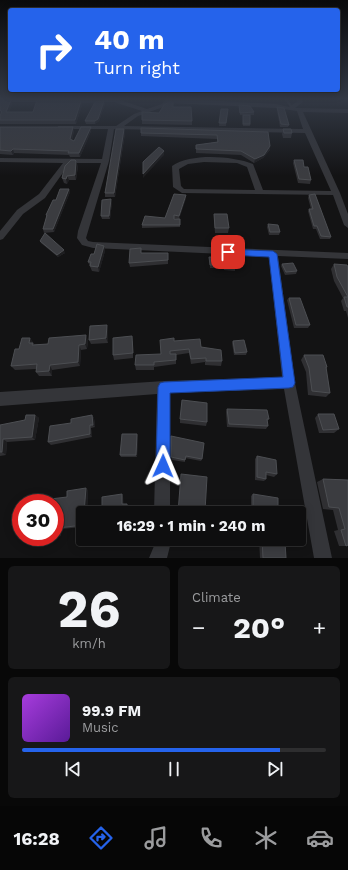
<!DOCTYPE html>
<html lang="en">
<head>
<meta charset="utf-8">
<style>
  :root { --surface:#0e0e0f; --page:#171718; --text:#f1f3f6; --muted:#9b9c9e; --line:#2e2e2f; --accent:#2563eb }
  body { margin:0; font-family:"Work Sans",sans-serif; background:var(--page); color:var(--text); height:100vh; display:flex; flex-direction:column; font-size:15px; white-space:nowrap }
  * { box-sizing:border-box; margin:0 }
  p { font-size:13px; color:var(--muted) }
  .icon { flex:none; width:22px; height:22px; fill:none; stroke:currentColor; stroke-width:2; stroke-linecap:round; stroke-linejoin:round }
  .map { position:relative; height:558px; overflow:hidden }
  .side { display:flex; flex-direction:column; gap:8px; padding:8px; background:#080808; flex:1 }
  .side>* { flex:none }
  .banner { position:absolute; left:8px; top:8px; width:332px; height:84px; border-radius:4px; box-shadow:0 2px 10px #0003,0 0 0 1px var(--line); background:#2563eb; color:#fff; overflow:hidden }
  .speed { position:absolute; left:12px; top:494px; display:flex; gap:8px; font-size:20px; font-weight:700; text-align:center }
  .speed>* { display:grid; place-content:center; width:52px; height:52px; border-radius:50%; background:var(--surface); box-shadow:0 2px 10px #0003,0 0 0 1px var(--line); line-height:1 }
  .speed .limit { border:6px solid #d22; background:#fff; color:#111 }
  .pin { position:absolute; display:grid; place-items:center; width:34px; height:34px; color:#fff; margin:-17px; border-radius:8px; box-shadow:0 2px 6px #0006 }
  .me { position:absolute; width:44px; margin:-22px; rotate:1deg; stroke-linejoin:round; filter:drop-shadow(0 0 3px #0008) }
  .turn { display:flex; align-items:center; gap:14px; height:84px; padding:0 20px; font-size:18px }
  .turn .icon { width:52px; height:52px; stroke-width:2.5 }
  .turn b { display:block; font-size:28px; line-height:34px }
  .big { font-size:30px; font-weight:700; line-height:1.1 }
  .side .tile { flex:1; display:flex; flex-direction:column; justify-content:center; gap:6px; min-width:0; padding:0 14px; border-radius:6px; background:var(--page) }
  .side .dial { align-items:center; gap:0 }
  .dial b { font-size:52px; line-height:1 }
  .song { display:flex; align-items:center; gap:12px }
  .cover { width:48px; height:48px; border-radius:6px; background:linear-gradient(135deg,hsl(280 70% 55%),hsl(270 70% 35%)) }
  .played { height:4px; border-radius:2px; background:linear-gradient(90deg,var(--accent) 85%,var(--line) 85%) }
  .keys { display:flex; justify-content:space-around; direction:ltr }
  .heat { display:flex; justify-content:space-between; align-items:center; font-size:22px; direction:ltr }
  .side .tiles { flex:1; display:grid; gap:8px; grid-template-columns:1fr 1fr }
  .tile:last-child { grid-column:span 2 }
  .trip { position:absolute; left:76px; top:506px; width:230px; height:40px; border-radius:4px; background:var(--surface); box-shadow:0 2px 10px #0003,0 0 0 1px var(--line); font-weight:700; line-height:40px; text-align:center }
  .tab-bar { display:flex; height:64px; justify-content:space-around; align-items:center; background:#060606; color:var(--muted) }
  .tab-bar .icon { width:28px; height:28px }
  .tab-bar .selected { color:var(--accent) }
  .tab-bar b { font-size:18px; color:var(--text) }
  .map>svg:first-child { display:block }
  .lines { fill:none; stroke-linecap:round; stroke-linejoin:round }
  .service { fill:#343539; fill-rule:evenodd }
  .minor { fill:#343539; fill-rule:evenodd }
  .wall { fill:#2f2f32 }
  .shaded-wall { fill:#1e1e20 }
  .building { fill:#3b3c40; stroke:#4c4e52 }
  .route { fill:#2563eb; stroke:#184099 }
</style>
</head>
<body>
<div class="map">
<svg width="348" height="558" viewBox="0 0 348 558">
  <rect width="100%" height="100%" fill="#131314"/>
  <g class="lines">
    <!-- service -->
    <path class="service" d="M284 98H287L294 109V110H292Z"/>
    <!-- minor -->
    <g class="minor">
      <path d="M0 98H65L64 100 114 98 147 109 162 104 167 98 276 104 289 107 298 101 296 98H302L303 102 295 108 348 109V113L303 112 340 193 348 214V228L344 225 333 195 182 193 173 187 172 166C191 153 232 156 253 164L263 190 331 191 305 133 114 129 109 161 86 238 88 241 93 242 348 253V259L278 256 295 383 332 558H314L284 389 170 393V513H154L157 394 0 406V392L164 381 282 377 269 256 93 248 82 245 77 238 78 231 101 163H72L67 167 45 198 23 214 3 239 0 240V231L17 210 39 194 63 163 0 162V158L102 159 108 129H60L58 128V126H116L134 114 142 111 114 102 61 104 58 102H0ZM169 103 276 108 297 111 303 129 124 126 138 116 166 106ZM204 162 237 163 247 167 255 190 184 189 181 186 179 169 188 164Z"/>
      <path d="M154 539H170V546L167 558H149L154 546Z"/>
    </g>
  </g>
  <!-- wall -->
  <g class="wall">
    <path d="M0 99 11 100 12 104 9 112H33L81 101 82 105 76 124H0V115L1 114 0 113Z"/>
    <path d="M104 101 105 104 99 121 95 124H86L85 121Z"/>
    <path d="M239 105 254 112V115H250V126H243V115H240Z"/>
    <path d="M173 107 192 121V125L142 124V120Z"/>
    <path d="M277 107 289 125 288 127H280L277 110Z"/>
    <path d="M221 109H228L226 126H219Z"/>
    <path d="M0 127 74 131 72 140 74 141 91 127V131L80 157H70L69 155 14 153 13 155 0 154Z"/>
    <path d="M283 129 292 133 291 138H283L282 134Z"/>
    <path d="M268 132 270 146V150L263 158 254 163 241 155 196 153V145L217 142V139L141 136V133Z"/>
    <path d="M125 133 115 197H105V193Z"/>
    <path d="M294 160 304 167 311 180 310 184 298 183 293 163Z"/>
    <path d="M78 166 76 180H69L67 184 64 183 62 178Z"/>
    <path d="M69 189 70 192 54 232 44 233 43 229 46 218V215L56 200Z"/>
    <path d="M309 195 331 237 330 239H320L316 229H313L308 211 309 209H311L308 198Z"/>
    <path d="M186 198 179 219 174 218V219H180V227L142 228V225L165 218Z"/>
    <path d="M112 202 110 219H102L101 216Z"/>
    <path d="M214 214 229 228 228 233H215L214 219Z"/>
    <path d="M268 224 280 232 279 235H269L267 227Z"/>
    <path d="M40 241 65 253 58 257 41 243Z"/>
    <path d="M104 246 105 251 99 272 92 271 88 262 94 254Z"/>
    <path d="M141 253H168V264L130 267 129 263Z"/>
    <path d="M209 257 235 268V271L224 270V268H210Z"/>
    <path d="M282 264 297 271 296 274 285 275 281 266Z"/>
    <path d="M334 264 348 267V318L346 311H344L341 301 343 298 334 281 331 269Z"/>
    <path d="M289 298 310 325 308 328H294L287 300Z"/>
    <path d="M108 330V343L91 344 89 340Z"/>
    <path d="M88 340 87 349 81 350 80 366 52 370V376H39L36 372V369L15 370 11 366 19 349 33 342 34 345Z"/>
    <path d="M133 341V358L114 360 113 355Z"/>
    <path d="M174 341 201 347 222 361 221 366 205 365V362L191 364 189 353 176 355V364L154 367V370H136L135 365 161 354Z"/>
    <path d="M233 341 247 352 246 355H234L232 343Z"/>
    <path d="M304 355 327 367 326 369 330 393 326 397 308 395 306 372 301 360Z"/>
    <path d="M227 409 269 419 267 421 268 426 266 429 227 427 226 412Z"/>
    <path d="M318 414 339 429 334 433H319L315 418Z"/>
    <path d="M35 415 39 418 35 440 7 442 6 455 0 456V425L25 420Z"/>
    <path d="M92 415 94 418 95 427 91 428 92 437 51 445 48 442 71 423Z"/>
    <path d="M180 419 207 422 206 426 180 423Z"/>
    <path d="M137 434 138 437 137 457H121L120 455Z"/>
    <path d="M171 436 202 459 201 461 185 458V462L172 460Z"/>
    <path d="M257 456 277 474 274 477 266 475V479L264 481 255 480V459Z"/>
    <path d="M323 479 348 480V546H339L334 531 338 530 333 510 323 509 317 482Z"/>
    <path d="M88 490 87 513H83V527L61 529V536L55 537V503L67 497Z"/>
    <path d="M253 494 278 513H251V496Z"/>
    <path d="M29 537H53L33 539H29Z"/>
    <path d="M202 539H214V545H213L202 543Z"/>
    <path d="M259 539H263L286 558H260Z"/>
  </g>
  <!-- shaded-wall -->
  <g class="shaded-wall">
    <path d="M11 100 12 104 7 116 6 112Z"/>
    <path d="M81 101 82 105 76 124 75 120Z"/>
    <path d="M104 101 105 104 99 121 95 124V121Z"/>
    <path d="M73 127 74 131 71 143 70 139Z"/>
    <path d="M91 127V131L80 157 79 153Z"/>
    <path d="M124 129 125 133 115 197 114 193Z"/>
    <path d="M270 146V150L263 158 254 163 255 159Z"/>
    <path d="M13 149 14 153 13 155 11 151Z"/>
    <path d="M164 151V155L143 178V174Z"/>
    <path d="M76 161 78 166 76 180 75 175Z"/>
    <path d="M67 176 69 180 67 184 66 179Z"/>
    <path d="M69 189 70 192 54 232 53 229Z"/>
    <path d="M186 195V198L179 219V216Z"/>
    <path d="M111 199 112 202 110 219 109 216Z"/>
    <path d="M104 246 105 251 99 272 98 267Z"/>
    <path d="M64 250 65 253 58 257 57 255Z"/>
    <path d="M107 325 108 330V343L106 338Z"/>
    <path d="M86 335 88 340 87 349 85 344Z"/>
    <path d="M30 338 33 342V343L36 347 29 343Z"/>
    <path d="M79 345 81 350 80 366 78 362Z"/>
    <path d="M50 365 52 370V376L49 371Z"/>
    <path d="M35 415 39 418 35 440 32 437Z"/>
    <path d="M92 415 94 418 95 427 93 425Z"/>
    <path d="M90 425 91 428 92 437 90 434Z"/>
    <path d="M137 434 138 437 137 457 136 455Z"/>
    <path d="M3 439 7 442 6 455 2 452Z"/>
    <path d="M86 488 88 490 87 513H84Z"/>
    <path d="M122 494 123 496 124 506 122 504Z"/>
    <path d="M127 504 128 505V513H127Z"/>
    <path d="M58 528 61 529V536L57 535Z"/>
  </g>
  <!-- building -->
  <g class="building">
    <path d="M0 99 11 100 6 112H33L37 100 81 101 75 120H0V115L2 112 0 110Z"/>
    <path d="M104 101 98 119 95 121H85L95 102Z"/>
    <path d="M169 102H173V107H191L192 121 142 120V112L159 113 164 105Z"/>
    <path d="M239 105 250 106 254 112 240 113Z"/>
    <path d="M277 107 284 108 289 125 281 124Z"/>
    <path d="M221 109H228L226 123H219Z"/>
    <rect x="243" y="115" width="7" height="9"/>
    <path d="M0 127H73L70 139 74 141 81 127H91L79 153H68L69 151 13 149 11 151 0 150Z"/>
    <path d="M141 128 268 132 270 146 264 155 255 159 241 151 196 149V145L218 142 217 135 141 133Z"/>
    <path d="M116 129H124L114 193H105Z"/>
    <path d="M283 129H291L292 133H284Z"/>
    <path d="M159 147 164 151 143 174V162Z"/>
    <path d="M71 160H75L76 161 75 175 67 176 66 179 62 178 65 166Z"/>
    <path d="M294 160H303L304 167H308L311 180 299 179Z"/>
    <path d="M60 189H69L53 229H43L47 215H46L53 200H56Z"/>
    <path d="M174 194 186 195 179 216 174 215V219H180V225H142L145 216 165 218Z"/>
    <path d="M315 194 331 237 321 236 317 226H314L309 209H313L309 195Z"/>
    <path d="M111 199 109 216H101L102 200Z"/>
    <path d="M214 214H227L229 228H215Z"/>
    <path d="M268 224 278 225 280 232H270Z"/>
    <path d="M45 233 64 250 57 255 40 241Z"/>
    <path d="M97 244 104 246 98 267 90 266 91 262H88L91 254H94Z"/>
    <path d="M141 248V253H168V260L129 263 130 249Z"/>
    <path d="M209 257 235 258V268L225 267V265H210Z"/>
    <path d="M293 263 297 271 286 272 282 264Z"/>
    <path d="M334 264 347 265 348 267V307H347L344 297H348L337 277Z"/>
    <path d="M289 298H300L310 325H296Z"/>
    <path d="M107 325 106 338 89 340 90 326Z"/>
    <path d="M86 335 85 344 79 345 78 362 50 365 49 371 36 372 37 364 11 366 15 349H19L22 338H30L29 343H33L32 345 48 344 49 338Z"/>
    <path d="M132 336 133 353 113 355V338Z"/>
    <path d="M174 338V341L200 339 201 347 221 350 222 361H206V358L191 359 189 349 170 351V354H176V360L154 362V365H135L136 355 161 354 160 340Z"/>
    <path d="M244 340 247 352 235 353 233 341Z"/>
    <path d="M304 355H323L327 367H326L330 393 312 391 309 368Z"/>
    <path d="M182 400 207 403V422L180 419Z"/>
    <path d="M227 409 267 410 269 419H267L268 426 229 424Z"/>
    <path d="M318 414H334L339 429 323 430Z"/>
    <path d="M26 415H35L32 437 3 439 2 452H0V425L25 420Z"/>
    <path d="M92 415 93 425H90V434L48 442 50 426 71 423V419Z"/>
    <path d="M122 434H137L136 455H120Z"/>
    <path d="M171 436 204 443 202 459 186 456 185 460 171 457Z"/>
    <path d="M257 456 276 460 277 474 266 472V479L257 477Z"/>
    <path d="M181 474 207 477 205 511 215 513H178Z"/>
    <path d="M323 479 348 480V545L346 546 341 530 345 529 339 508 329 507Z"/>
    <path d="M86 488 84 513H83V525L58 528 57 535 55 536V503H34V501L67 497V491Z"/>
    <path d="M122 494V504H127V513H102V497Z"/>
    <path d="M253 494 278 498V513H253Z"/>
    <path d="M29 537H44L29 539Z"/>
    <path d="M203 539H214V545L203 543Z"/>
    <path d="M262 539 285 542 286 558H263Z"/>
  </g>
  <!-- sky -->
  <linearGradient id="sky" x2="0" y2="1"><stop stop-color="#0a0a0b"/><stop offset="0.56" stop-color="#333945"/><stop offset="1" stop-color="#333945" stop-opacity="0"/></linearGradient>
  <rect width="348" height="176" fill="url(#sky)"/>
  <!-- route -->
  <path class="route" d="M225 249 273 251 277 254 295 383 293 387 289 388 170 393V466L168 471 163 473 158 471 156 466 158 387 160 383 164 382 283 377 269 257 228 255 225 254Z"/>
</svg>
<div class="speed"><div class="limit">30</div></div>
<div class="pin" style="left:228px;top:252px;background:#d93025"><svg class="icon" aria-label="arrive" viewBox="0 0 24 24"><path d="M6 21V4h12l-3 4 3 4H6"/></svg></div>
<svg class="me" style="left:163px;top:466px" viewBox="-20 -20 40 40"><path d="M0-17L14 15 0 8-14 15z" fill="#2563eb" stroke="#fff" stroke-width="4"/></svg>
<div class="trip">16:29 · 1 min · 240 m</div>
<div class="banner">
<div class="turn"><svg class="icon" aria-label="right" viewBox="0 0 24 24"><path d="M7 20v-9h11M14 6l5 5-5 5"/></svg><div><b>40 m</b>Turn right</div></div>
</div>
</div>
<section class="side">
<div class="tiles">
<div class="tile dial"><b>26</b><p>km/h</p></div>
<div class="tile"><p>Climate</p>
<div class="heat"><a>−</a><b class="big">20°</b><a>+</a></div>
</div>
<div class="tile">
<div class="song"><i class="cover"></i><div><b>99.9 FM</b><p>Music</p></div></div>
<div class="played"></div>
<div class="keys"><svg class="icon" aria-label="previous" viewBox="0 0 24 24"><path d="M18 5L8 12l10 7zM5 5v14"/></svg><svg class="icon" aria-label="pause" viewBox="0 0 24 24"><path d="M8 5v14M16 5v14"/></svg><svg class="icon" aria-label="next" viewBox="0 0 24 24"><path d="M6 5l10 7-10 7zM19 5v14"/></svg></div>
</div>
</div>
</section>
<nav class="tab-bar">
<b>16:28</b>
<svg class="icon selected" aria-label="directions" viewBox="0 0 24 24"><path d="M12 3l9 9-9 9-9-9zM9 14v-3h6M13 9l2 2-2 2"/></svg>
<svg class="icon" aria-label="music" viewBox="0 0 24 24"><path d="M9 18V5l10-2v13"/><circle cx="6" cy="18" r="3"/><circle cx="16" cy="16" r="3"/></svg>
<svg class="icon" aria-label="phone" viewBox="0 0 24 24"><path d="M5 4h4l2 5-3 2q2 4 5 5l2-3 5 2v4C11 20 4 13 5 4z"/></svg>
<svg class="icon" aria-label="climate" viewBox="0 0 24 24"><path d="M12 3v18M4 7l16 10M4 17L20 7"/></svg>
<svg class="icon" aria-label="car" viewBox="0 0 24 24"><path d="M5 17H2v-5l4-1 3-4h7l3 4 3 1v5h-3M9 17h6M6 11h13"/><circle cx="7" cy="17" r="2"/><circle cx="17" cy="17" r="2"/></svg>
</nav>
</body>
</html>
